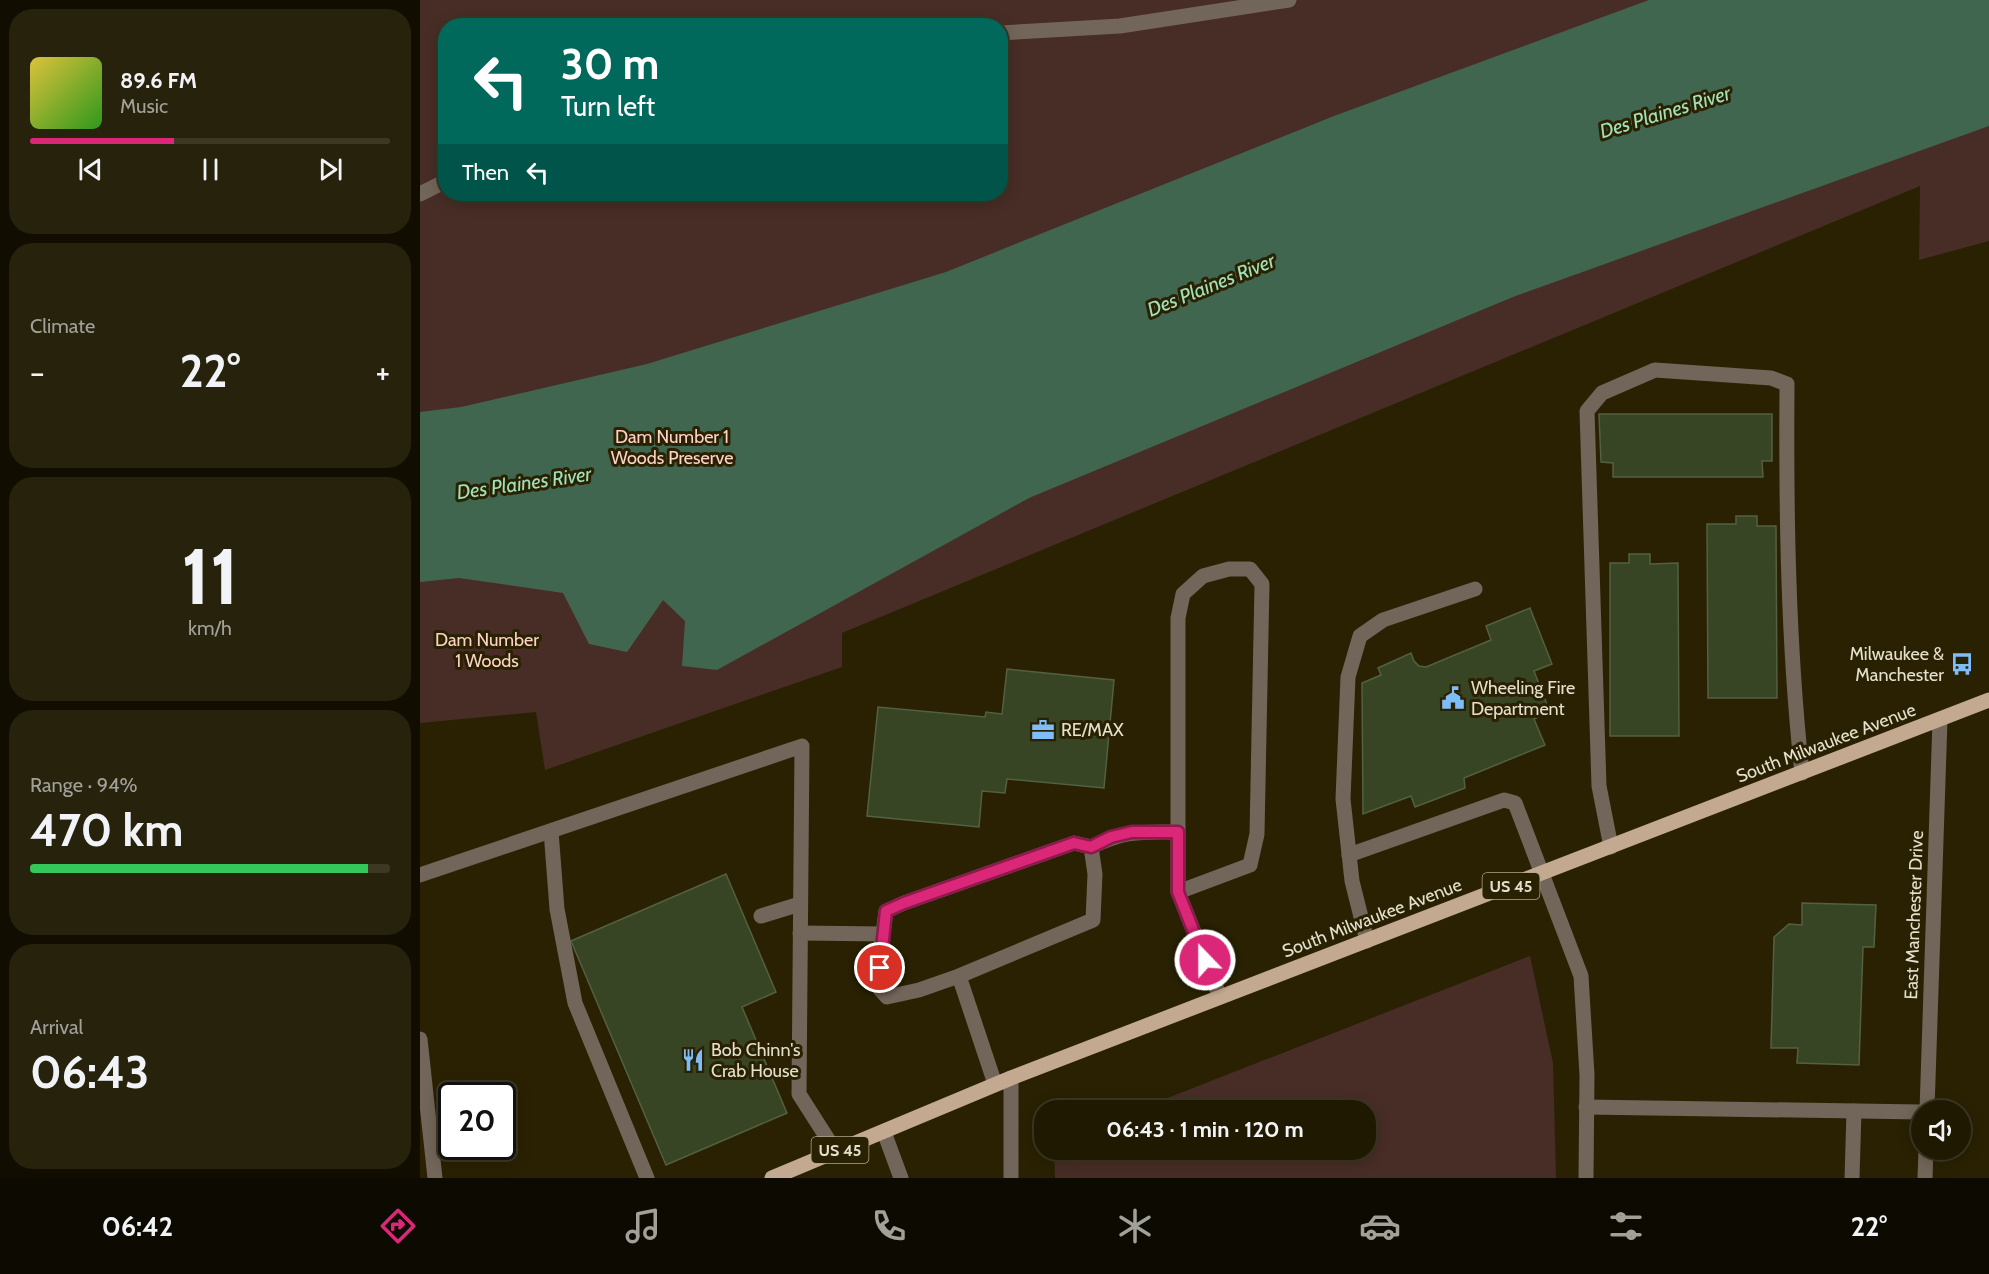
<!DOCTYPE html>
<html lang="en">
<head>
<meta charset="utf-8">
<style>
  :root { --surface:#1f1902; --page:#27220c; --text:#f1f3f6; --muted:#a1a099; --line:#3c3824; --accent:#db2777 }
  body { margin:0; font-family:Cabin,sans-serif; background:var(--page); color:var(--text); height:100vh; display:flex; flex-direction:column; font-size:22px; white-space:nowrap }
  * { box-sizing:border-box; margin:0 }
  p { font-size:20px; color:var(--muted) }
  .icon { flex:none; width:33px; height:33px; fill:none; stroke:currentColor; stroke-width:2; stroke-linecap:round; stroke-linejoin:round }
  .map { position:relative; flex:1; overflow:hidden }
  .panel { display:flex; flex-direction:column; gap:9px; padding:9px; background:#110e01; width:420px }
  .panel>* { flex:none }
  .top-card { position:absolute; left:18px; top:18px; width:570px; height:183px; border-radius:24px; box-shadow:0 3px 15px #0003,0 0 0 2px var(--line); background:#00695c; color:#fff; overflow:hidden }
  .buttons { position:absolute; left:1491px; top:1100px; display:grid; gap:12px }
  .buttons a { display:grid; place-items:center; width:60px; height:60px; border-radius:50%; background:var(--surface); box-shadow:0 3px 15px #0003,0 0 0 2px var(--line); font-size:30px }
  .speed { position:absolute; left:18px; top:1082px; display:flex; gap:12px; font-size:30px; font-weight:700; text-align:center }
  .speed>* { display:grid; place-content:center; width:78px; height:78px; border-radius:50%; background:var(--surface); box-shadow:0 3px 15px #0003,0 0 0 2px var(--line); line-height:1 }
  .speed .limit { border:3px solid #111; border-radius:9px; background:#fff; color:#111 }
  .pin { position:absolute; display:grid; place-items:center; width:51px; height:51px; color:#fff; margin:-26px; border:3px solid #fff; border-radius:50%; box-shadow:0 2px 6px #0007 }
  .me { position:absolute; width:66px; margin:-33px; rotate:338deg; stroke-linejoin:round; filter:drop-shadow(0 0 4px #0008) }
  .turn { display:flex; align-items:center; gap:21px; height:126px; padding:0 24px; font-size:27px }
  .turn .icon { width:78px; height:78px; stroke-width:2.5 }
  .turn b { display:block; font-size:42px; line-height:51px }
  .then { display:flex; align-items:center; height:57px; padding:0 24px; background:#0003; gap:12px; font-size:22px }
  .big { font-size:45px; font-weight:700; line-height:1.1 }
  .panel .tile { flex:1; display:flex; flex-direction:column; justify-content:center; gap:9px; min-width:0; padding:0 21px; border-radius:24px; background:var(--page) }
  .panel .dial { align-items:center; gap:0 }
  .dial b { font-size:78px; line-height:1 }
  .song { display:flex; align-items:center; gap:18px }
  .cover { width:72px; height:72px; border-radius:9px; background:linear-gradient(135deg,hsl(50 70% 55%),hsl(110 70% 35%)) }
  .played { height:6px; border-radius:3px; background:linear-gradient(90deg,var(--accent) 40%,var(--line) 40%) }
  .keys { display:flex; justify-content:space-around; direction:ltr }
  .heat { display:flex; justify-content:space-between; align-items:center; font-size:33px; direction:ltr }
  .charge { height:9px; border-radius:4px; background:linear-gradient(90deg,#34c759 94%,var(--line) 0) }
  .trip { position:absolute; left:614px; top:1100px; width:342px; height:60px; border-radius:24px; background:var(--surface); box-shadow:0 3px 15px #0003,0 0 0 2px var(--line); font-weight:700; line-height:60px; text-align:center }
  .menu { display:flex; height:96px; justify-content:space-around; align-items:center; background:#0c0a01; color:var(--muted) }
  .menu .icon { width:42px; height:42px }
  .menu .current { color:var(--accent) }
  .menu b { font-size:27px; color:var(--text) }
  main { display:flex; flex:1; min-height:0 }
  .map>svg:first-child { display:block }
  .green { fill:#472d26; fill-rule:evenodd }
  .water { fill:#416650 }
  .building { fill:#384524; stroke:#536042; stroke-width:1.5 }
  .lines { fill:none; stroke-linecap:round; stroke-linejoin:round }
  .minor { stroke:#726559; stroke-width:15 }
  .major { stroke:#c3a98f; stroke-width:15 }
  .route-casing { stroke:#8e194d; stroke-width:15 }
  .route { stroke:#db2777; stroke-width:10 }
  .labels { text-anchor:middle; stroke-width:6; stroke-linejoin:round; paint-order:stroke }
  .shield { fill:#292102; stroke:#aca791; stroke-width:1.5 }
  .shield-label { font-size:16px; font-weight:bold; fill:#e4e0ce }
  .park-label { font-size:18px; fill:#fdd2c7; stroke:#292102 }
  .poi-label { font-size:18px; fill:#e4e0ce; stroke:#292102; text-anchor:start }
  .street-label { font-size:18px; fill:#e4e0ce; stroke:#292102 }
  .water-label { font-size:20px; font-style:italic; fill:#a0e1b9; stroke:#292102 }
</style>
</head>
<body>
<main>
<section class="panel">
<div class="tile">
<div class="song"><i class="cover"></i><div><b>89.6 FM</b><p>Music</p></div></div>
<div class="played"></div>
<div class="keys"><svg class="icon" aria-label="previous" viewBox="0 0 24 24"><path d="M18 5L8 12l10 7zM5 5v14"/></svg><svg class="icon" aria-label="pause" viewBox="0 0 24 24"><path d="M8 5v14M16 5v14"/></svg><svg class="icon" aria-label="next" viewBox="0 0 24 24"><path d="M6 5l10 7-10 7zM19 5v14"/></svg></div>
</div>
<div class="tile"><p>Climate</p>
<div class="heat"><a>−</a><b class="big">22°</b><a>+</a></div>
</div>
<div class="tile dial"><b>11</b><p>km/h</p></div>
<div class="tile"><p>Range · 94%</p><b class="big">470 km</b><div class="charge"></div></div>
<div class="tile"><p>Arrival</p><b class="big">06:43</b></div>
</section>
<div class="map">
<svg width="1569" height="1178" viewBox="0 0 1569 1178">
  <rect width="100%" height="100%" fill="#292102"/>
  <!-- green -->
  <g class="green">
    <path d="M0 0H1569V241L1499 260 1500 186 422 633V667L125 770 116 712 0 723ZM26 26H580V194H26Z"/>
    <path d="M1110 956 1133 1063 1136 1178H635L634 1149H945V1110H717Z"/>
  </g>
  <!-- water -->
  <path class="water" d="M1229 0H1569V126L1093 297 609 498 297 670 262 666 265 621 243 600 207 652 169 644 143 593 39 578 0 582V412L41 407 227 364 526 272 914 116Z"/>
  <!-- building -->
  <g class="building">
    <path d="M1179 414H1352V461H1342L1343 477H1193V463L1181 462Z"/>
    <path d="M1316 516H1337V526H1356L1357 698H1288L1287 524H1316Z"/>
    <path d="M1209 554H1230V564L1258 563 1259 736H1190V563H1209Z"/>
    <path d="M1110 608 1132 664 1114 671 1130 712 1114 719 1125 745 1044 778 1045 788 995 807 991 796 943 814 942 683 961 675 958 668 991 653 994 661 999 666 1006 667 1071 640 1066 626Z"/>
    <path d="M587 669 694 680 684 788 587 779 585 793 562 791 559 827 447 816 458 707 565 717 566 712 582 714Z"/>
    <path d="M306 874 356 992 322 1007 367 1113 246 1165 151 941Z"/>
    <path d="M1382 903 1456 905 1454 947H1443L1439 1065 1377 1063 1378 1048H1351L1354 937 1369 924 1382 925Z"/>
  </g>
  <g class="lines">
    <!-- minor -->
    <g class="minor">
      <path d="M580 33 700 26 869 0"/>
      <path d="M0 194 26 181"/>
      <path d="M131 831 137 909 155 1003 227 1178"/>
      <path d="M671 847C706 830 720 832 758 832"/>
      <path d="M1191 847 1179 786 1167 411 1182 393 1235 370 1351 378 1367 384C1366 514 1368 644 1382 773"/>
      <path d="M929 855 1084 800 1095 803 1161 976 1167 1075 1166 1178"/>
      <path d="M0 875 382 746 379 1094 416 1152"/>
      <path d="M758 892V618L763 594 783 576 809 569H830L842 584 837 834 830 865 758 892 800 997"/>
      <path d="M341 916 380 904"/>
      <path d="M380 933 463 934"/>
      <path d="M947 941 932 881 923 799 928 677 940 636 963 620 1055 589"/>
      <path d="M539 976 673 920 675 874 671 847 654 843 484 903 466 911 461 949 459 988 467 997 499 990 539 976 575 1084"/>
      <path d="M0 1039 15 1178"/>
      <path d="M591 1078V1178"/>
      <path d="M1166 1107 1502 1112"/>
      <path d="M1507 1110 1520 720"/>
      <path d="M464 1132 481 1178"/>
      <path d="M1432 1178 1434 1111"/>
      <path d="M1505 1178 1506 1149"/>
    </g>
    <!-- major -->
    <path class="major" d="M352 1178 591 1078 1569 700"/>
  </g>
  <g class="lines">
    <!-- route casing -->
    <g class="route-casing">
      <path id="route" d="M460 968 466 911 484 903 654 843 671 847 691 837 712 832H758V892L785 960"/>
    </g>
    <!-- route -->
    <use href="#route" class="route"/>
  </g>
  <!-- icons -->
  <defs>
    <g id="bus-bare" transform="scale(1.8)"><path d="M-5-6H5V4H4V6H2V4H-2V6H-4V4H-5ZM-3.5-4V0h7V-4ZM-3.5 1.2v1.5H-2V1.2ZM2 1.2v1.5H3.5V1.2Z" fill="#7fbdf9" stroke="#292102" stroke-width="2.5" paint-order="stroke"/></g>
    <g id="civic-bare" transform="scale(1.8)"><path d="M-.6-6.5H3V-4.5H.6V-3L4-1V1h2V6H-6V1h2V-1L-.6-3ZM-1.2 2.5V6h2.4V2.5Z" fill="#7fbdf9" stroke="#292102" stroke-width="2.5" paint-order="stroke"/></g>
    <g id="office-bare" transform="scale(1.8)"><path d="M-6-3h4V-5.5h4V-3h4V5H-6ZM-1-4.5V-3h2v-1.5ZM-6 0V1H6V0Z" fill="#7fbdf9" stroke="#292102" stroke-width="2.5" paint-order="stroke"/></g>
    <g id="restaurant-bare" transform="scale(1.8)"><path d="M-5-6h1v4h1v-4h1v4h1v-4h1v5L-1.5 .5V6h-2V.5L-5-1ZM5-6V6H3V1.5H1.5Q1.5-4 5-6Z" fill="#7fbdf9" stroke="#292102" stroke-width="2.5" paint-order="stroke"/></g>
  </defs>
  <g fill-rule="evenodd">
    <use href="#bus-bare" x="1542" y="664"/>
    <use href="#civic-bare" x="1033" y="698"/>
    <use href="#office-bare" x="623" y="730"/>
    <use href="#restaurant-bare" x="273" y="1060"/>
  </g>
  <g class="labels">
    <!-- shield labels -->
    <g class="shield">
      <rect x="1062.5" y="873" width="57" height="26" rx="4.5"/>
      <rect x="391.5" y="1137" width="57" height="26" rx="4.5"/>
    </g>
    <g class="shield-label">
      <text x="1091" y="892">US 45</text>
      <text x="420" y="1156">US 45</text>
    </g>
    <!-- park labels -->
    <g class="park-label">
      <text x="252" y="443">Dam Number 1<tspan x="252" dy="21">Woods Preserve</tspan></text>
      <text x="67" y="646">Dam Number<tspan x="67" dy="21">1 Woods</tspan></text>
    </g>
    <!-- poi labels -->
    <g class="poi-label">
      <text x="1524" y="660" text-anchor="end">Milwaukee &amp;<tspan x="1524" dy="21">Manchester</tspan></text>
      <text x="1051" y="694">Wheeling Fire<tspan x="1051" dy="21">Department</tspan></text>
      <text x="641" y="736">RE/MAX</text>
      <text x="291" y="1056">Bob Chinn's<tspan x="291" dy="21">Crab House</tspan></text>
    </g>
    <!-- street labels -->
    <g class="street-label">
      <text transform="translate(1406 743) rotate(-21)" y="6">South Milwaukee Avenue</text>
      <text transform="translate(1494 915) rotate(-88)" y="6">East Manchester Drive</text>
      <text transform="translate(952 918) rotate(-21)" y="6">South Milwaukee Avenue</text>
    </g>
    <!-- water labels -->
    <g class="water-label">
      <text transform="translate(1245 112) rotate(-17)" y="7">Des Plaines River</text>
      <text transform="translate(791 285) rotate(-22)" y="7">Des Plaines River</text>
      <text transform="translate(104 483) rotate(-8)" y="7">Des Plaines River</text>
    </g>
  </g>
</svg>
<div class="buttons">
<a><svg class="icon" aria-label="sound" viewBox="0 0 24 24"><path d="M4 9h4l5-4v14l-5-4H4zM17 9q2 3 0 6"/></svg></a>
</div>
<div class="speed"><div class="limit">20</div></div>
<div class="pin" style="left:460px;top:968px;background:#d93025"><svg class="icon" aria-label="arrive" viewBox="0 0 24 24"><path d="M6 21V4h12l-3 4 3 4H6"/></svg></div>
<svg class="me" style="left:785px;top:960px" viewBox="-20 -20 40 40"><circle r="17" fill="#db2777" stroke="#fff" stroke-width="3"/><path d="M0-11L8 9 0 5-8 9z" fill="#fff"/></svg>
<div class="trip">06:43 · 1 min · 120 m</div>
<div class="top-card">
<div class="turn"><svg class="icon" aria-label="left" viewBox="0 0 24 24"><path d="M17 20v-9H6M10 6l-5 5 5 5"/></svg><div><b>30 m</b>Turn left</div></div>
<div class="then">Then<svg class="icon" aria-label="left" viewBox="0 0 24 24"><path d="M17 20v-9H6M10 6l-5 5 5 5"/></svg></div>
</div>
</div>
</main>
<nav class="menu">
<b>06:42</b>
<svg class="icon current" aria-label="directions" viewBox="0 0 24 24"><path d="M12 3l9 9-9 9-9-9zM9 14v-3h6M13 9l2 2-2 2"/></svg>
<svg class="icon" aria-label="music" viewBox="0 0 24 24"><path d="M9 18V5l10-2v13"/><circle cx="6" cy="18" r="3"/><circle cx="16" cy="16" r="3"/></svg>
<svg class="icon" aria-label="phone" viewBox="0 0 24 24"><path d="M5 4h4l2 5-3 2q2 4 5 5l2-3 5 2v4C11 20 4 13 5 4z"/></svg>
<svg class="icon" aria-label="climate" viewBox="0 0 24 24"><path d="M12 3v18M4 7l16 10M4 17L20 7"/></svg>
<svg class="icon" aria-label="car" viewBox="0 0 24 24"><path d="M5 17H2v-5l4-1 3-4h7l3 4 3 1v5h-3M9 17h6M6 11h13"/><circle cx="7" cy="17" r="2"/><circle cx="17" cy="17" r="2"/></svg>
<svg class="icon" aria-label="filters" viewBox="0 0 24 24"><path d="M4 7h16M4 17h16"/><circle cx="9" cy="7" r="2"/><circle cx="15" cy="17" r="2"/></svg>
<b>22°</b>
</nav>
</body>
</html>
